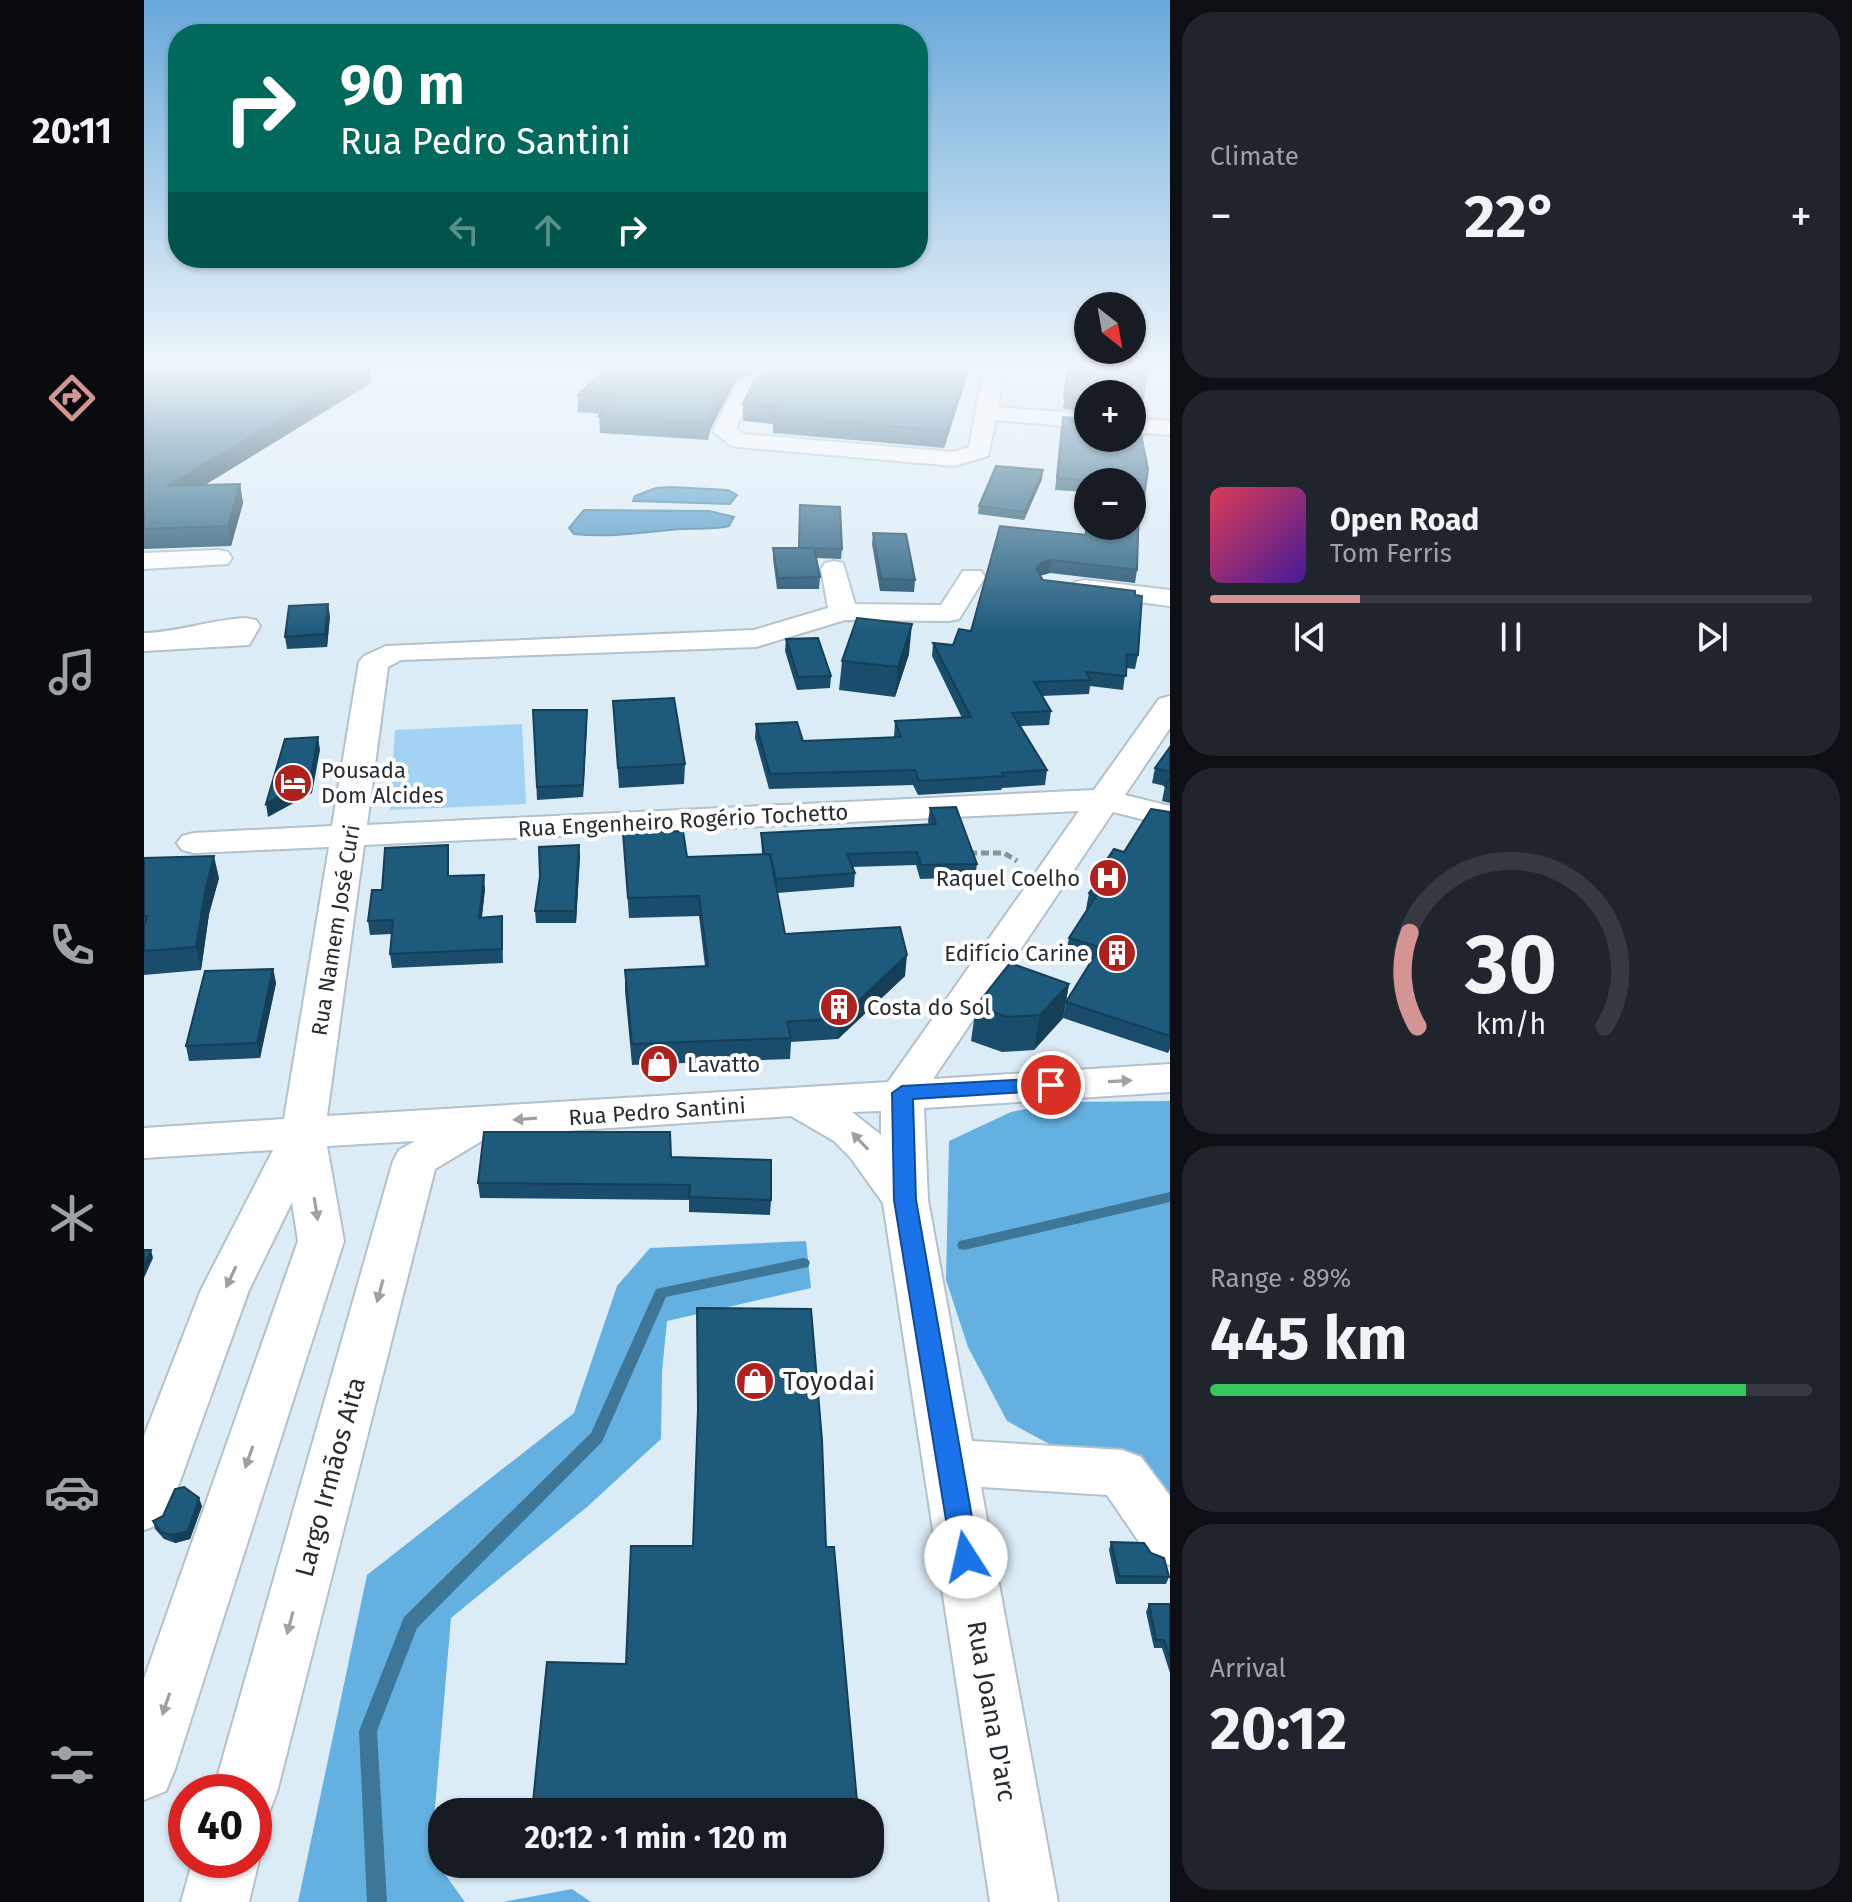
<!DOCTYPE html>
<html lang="en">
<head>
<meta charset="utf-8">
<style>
  :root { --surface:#171b24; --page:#20242c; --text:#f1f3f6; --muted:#9ea1a6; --line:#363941; --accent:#d49494 }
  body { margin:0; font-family:"Fira Sans",sans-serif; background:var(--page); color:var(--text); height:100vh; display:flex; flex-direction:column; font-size:30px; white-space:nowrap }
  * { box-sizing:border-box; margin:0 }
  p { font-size:26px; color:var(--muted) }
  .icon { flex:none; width:44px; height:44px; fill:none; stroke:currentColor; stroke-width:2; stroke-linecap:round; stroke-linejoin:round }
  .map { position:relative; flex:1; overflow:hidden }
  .sheet { display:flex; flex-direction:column; gap:12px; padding:12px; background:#0d0f14; width:682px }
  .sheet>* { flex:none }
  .guide { position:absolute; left:24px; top:24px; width:760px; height:244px; border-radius:32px; box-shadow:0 2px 6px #0004; background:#00695c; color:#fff; overflow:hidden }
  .needle { width:52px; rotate:149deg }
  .tools { position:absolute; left:930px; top:292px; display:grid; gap:16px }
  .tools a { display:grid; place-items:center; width:72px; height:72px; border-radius:50%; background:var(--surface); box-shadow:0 2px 6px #0004; font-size:40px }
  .speed { position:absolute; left:24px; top:1774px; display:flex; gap:16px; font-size:40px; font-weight:700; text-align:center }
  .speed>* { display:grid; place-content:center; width:104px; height:104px; border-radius:50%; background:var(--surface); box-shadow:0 2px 6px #0004; line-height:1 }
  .speed .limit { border:12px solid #d22; background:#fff; color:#111 }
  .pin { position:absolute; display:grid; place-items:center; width:68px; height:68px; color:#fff; margin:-34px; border:4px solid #fff; border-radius:50%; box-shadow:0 2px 8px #0007 }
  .me { position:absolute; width:88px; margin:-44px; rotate:350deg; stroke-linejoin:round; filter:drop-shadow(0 0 6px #0008) }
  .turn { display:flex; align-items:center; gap:28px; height:168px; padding:0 40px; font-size:36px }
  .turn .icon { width:104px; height:104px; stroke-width:2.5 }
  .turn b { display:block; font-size:56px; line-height:68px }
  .lanes { display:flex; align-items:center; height:76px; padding:0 40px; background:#0003; justify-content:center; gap:40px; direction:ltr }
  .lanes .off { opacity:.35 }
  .big { font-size:60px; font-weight:700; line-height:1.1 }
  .sheet .widget { flex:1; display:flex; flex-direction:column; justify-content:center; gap:12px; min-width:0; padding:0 28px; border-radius:32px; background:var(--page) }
  .sheet .dial { align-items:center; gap:0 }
  .dial svg { height:208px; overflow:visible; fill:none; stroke:var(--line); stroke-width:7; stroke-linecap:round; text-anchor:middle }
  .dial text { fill:var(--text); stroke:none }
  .song { display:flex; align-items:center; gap:24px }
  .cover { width:96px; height:96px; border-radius:12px; background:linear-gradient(135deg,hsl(350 70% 55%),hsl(260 70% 35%)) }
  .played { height:8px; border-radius:4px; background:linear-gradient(90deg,var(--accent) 25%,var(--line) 25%) }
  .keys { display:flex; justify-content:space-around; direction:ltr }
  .heat { display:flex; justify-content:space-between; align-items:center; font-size:44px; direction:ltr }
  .charge { height:12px; border-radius:6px; background:linear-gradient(90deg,#34c759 89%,var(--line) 0) }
  .trip { position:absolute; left:284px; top:1798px; width:456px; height:80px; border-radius:32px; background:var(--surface); box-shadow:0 2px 6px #0004; font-weight:700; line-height:80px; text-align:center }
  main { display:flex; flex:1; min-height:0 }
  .tabs { display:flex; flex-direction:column; width:144px; justify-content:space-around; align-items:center; background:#090b0e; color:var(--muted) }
  .tabs .icon { width:56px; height:56px }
  .tabs .selected { color:var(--accent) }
  .tabs b { font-size:36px; color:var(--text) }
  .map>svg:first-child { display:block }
  .green { fill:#a2d3f4 }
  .forest { fill:#64b1e1 }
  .water { fill:#4895c4; stroke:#3e7698; stroke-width:2 }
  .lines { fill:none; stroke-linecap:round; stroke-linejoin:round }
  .stream { fill:#3e7698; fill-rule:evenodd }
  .minor-casing { stroke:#b2c1cc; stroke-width:4 }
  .path { stroke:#88939b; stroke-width:5; stroke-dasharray:8 4; stroke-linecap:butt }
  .minor { fill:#fff; fill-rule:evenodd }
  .wall { fill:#194d6b }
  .shaded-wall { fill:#143f57 }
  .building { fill:#1d5a7c; stroke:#143f57; stroke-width:2 }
  .oneway { fill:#9ea0a2 }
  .route { fill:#1a73e8; stroke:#114b97; stroke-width:2 }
  .labels { text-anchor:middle; stroke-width:8; stroke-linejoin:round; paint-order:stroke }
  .poi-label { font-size:22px; fill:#272d31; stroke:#fff; text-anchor:start }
  .street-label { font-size:22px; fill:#272d31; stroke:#fff }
  .near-poi-label { font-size:26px; fill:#272d31; stroke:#fff; text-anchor:start }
  .near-street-label { font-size:26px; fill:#272d31; stroke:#fff }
</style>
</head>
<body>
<main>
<nav class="tabs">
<b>20:11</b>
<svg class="icon selected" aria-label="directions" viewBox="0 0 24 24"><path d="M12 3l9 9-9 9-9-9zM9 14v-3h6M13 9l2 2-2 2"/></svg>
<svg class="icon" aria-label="music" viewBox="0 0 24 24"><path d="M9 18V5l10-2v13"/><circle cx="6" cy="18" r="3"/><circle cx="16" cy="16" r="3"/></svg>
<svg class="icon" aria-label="phone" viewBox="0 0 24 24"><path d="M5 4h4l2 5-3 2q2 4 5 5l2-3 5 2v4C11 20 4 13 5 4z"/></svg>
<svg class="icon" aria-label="climate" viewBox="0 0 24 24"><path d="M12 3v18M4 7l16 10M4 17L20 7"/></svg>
<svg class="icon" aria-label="car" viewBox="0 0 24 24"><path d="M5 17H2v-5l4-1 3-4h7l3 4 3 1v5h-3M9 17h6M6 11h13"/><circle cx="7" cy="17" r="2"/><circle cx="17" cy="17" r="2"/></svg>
<svg class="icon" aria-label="filters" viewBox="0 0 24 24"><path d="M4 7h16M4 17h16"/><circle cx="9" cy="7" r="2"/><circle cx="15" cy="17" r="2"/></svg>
</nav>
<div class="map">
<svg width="1026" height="1902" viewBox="0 0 1026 1902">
  <rect width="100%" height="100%" fill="#dcecf7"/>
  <!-- green -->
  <path class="green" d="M378 724 382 804 246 810 251 730Z"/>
  <!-- forest -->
  <g class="forest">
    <path d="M1026 1101V1496L918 1451 863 1421 824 1347 802 1280 805 1141 867 1112 917 1102Z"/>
    <path d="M662 1241 667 1288 523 1321 518 1372 517 1439 443 1507 307 1618 287 1855 321 1902H154L223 1575 430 1413 473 1286 506 1248Z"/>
    <path d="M428 1889 447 1902H359Z"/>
  </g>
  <!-- water -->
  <g class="water">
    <path d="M527 487 584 490 593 495 586 504 489 501 491 496 512 488Z"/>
    <path d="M440 510 565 511 590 517 585 526C568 530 553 528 536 529 500 532 466 538 430 534L425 528Z"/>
  </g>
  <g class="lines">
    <!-- stream -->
    <g class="stream">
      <path d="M1026 1192V1202L820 1250 815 1249 813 1245 815 1241 820 1240Z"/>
      <path d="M659 1258 664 1259 666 1263 664 1267 522 1297 458 1442 273 1628 233 1731 243 1902H223L215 1731 260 1617 447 1433 512 1289Z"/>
    </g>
    <!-- minor casing -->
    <g class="minor-casing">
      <g id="minor">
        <path d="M840 367H860L854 407 944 414V428L852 420 844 456 810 466 594 447 586 445 569 431 592 385 604 381 614 387 608 393 592 429 600 434 809 452 825 447Z"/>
        <path d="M988 418 1026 421V435L988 432Z"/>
        <path d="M75 550 84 552 88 558 84 564 0 569V553Z"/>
        <path d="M690 561 699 563 711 604 797 605 819 571H837L841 577 815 619 805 621 701 620 612 647 257 660 244 667 223 825 950 790 1015 699 1026 696V728L981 795 1026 806V826L969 812 789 1079 1026 1064V1092L780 1108 784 1200 828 1441 978 1450 997 1457 1026 1496V1565L1006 1558 963 1495 837 1487 914 1902H846L739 1203 706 1157 690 1141 647 1116 346 1136 291 1169 133 1792 124 1815 110 1820V1792H69L249 1161 255 1150 271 1141 183 1146 200 1241 31 1769 22 1791 0 1800V1679L154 1241 148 1202 105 1290 27 1506 19 1523 0 1530V1436L57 1290 129 1150 0 1158V1128L140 1119 185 847 50 853 38 850 33 843 38 836 50 833 188 826 215 662 220 656 242 646 610 630 684 608 677 569 681 563ZM935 811 744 1082 183 1116 220 845ZM737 1111V1135L708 1112Z"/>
        <path d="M941 580 1026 590V606L931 594 928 588 931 582Z"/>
        <path d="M102 618 112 620 116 626 105 645 0 651V633C37 632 64 620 102 618Z"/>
        <path d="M110 1848 115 1860 105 1902H37L49 1860H110Z"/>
      </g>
    </g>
    <!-- path -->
    <path class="path" d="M825 853H860L873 861"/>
    <!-- minor -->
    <use href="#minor" class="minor"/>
  </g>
  <!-- wall -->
  <g class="wall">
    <path d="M0 367H225L227 383 61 485 96 484 99 503 87 546 0 549Z"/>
    <path d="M826 367 800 448 629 433V424L599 421V404Z"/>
    <path d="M924 367H1002V378L996 416 988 417V394H944V411L919 409Z"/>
    <path d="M591 382 566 430 564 440 456 433 455 416 457 414 434 412V395Z"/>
    <path d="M919 417 944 419V438H988V421L995 424 1004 469 999 505 997 517H995L993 570 991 583 906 573 896 576 899 580 991 591V595L998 596 994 655 991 669 982 668 979 690 946 686 945 694 898 696 907 711 905 725 877 726 903 770 901 785 858 788 857 790 774 795 769 785 625 789 611 738 612 724 653 722 659 741 750 737 751 721 818 718 788 656 789 643 809 645 815 629 827 631 856 526 941 534 944 511V526H988V482H944V492L911 490Z"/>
    <path d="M899 470 898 479 880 520 834 514 835 506Z"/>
    <path d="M729 533 771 580 770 592 736 591 728 544Z"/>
    <path d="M629 548 698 549 697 559 672 558 676 577 675 589H633L629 559Z"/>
    <path d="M186 616 183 647 143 649 141 637Z"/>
    <path d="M642 639 687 676 686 688 653 690 641 651Z"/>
    <path d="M765 654 751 697 695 690 698 661Z"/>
    <path d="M469 701 541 764 540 784 475 788Z"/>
    <path d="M389 710 443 722 439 797 393 800Z"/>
    <path d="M1026 747V803L1018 801 1021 786 1008 783 1011 768Z"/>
    <path d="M786 808 833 864 831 877 776 879 772 865 708 867 711 873 710 887 633 893 641 934 761 976 694 1039 647 1042 646 1059 488 1065 481 991V970L561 966 555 916 485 918 479 833 543 857 618 854 617 833 785 825 784 821Z"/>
    <path d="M1026 812V1049L1024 1053 919 1018 922 1002 947 962 922 954 925 938 943 909H942L945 893 951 885 953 874Z"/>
    <path d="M436 856 432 923H392L391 911Z"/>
    <path d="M0 858 75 878 65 914 57 970 0 975Z"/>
    <path d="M305 858V876L341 889 338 917 358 916 359 963 248 968 246 954 248 934 226 935 224 921 238 890Z"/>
    <path d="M129 969 132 983 116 1058 45 1061 42 1046Z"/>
    <path d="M925 984 919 1018 890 1050 858 1052 827 1041 832 1006Z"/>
    <path d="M527 1157 627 1200 626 1215 545 1212V1200L336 1198 334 1183Z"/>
    <path d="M553 1308 682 1547 714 1812H390L389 1802 482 1664 549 1546 554 1424Z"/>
    <path d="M58 1506 46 1539 31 1543 20 1539 11 1529 9 1521Z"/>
    <path d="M967 1542 1025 1577 1022 1584H972L965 1550Z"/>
    <path d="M1005 1604H1026V1673L1018 1648H1010L1002 1612Z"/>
  </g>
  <!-- shaded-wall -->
  <g class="shaded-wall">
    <path d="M223 367H225L227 383 28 505 24 486Z"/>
    <path d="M591 367H621L591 382 566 430 564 440V423L567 413Z"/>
    <path d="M823 367H826L800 448 802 431Z"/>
    <path d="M998 404 996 416 988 417V407Z"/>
    <path d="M899 470 898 479 880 520 881 512Z"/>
    <path d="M96 484 99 503 87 546 84 526Z"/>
    <path d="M908 560 906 573 896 575 892 569 898 562Z"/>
    <path d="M184 604 186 616 183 647 181 634Z"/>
    <path d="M768 624 765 654 751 697 754 667Z"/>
    <path d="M443 710V722L439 797V785Z"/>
    <path d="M174 737 176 750 168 793 124 817 122 804Z"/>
    <path d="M435 845 436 856 432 923 431 911Z"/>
    <path d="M70 856 75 878 65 914 57 970 52 947 61 892Z"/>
    <path d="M340 875 341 889 336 931 335 918Z"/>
    <path d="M763 955 761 976 694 1039 696 1018Z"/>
    <path d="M129 969 132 983 116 1058 113 1043Z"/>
    <path d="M925 984 919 1018 890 1050 896 1015Z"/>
    <path d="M7 1250 9 1258 0 1278V1266Z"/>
    <path d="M55 1498 58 1506 46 1539 31 1543 28 1535Z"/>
  </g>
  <!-- building -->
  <g class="building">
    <path d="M0 367H223L24 486 96 484 84 526 0 529Z"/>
    <path d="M463 367H591L567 413 564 423 455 416 468 399 434 395Z"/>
    <path d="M632 367H823L802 431 630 416 634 407 599 404 611 379Z"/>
    <path d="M924 367H1002V378L998 404 988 407V394H944V400L920 398Z"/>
    <path d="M919 417 944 419V438H988V421L995 424 1004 469 999 505H995L993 570 908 560 898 562 892 569 899 580 991 591V595L998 596 994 655 983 654 982 676 942 672 947 680 890 682 907 711 868 713 903 770 858 773 860 776 775 781 771 770 626 774 612 724 653 722 659 741 757 737 751 721 827 717 789 643 809 645 815 629 827 631 856 526 942 535 944 516V526H988V482H948V481L913 478Z"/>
    <path d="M852 466 899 470 881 512 835 506Z"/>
    <path d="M656 505 696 507 698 549 655 548Z"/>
    <path d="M729 533 762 534 771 580 737 579Z"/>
    <path d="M629 548H670L676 577 634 578Z"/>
    <path d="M184 604 181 634 141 637 145 606Z"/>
    <path d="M713 618 768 624 754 667 698 661Z"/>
    <path d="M674 638 687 676 654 677 642 639Z"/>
    <path d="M530 698 541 764 474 768 469 701Z"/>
    <path d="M389 710H443L439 785 393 787Z"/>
    <path d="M174 737 166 780 122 804 141 739Z"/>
    <path d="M1026 747V772L1011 768Z"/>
    <path d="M1026 779V788L1021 786Z"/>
    <path d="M812 807 833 864 777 865 773 852 703 854 711 873 632 879 626 854H620L617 833 792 824 786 808Z"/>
    <path d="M1007 809 1026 812V1036L922 1002 956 947 925 938 952 896 945 893 958 876 953 874 970 849 980 852Z"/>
    <path d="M539 831 543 857 626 854 641 934 756 927 763 955 696 1018 643 1022 647 1038 488 1044 481 970 564 966 555 896 484 898 479 833Z"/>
    <path d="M304 845V876L340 875 335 918 358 916V949L246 954 249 920 224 921 228 890H238L241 848Z"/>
    <path d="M435 845 431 911H391L396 877 395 847Z"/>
    <path d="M70 856 61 892 52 947 0 951V927L3 916H0V858Z"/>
    <path d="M866 963 925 984 896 1015 863 1017 832 1006Z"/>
    <path d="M129 969 113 1043 42 1046 61 971Z"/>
    <path d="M340 1132H526L527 1157 627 1160V1200L545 1197 546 1185 334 1183Z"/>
    <path d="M0 1250H7L0 1266Z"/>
    <path d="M553 1308 667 1309 678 1440 682 1547H690L714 1812H640L389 1802 403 1662 482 1664 487 1546H549L554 1409Z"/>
    <path d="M40 1487 55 1498 44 1531 28 1535 17 1532 9 1521 19 1516 31 1489Z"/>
    <path d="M967 1542 1000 1543 1007 1553 1020 1558 1025 1577 975 1576Z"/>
    <path d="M1005 1604H1026V1658L1020 1640H1012Z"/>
  </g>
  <!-- one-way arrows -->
  <defs><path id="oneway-solid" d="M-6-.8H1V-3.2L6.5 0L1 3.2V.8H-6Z" transform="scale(2)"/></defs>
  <g class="oneway">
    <use href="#oneway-solid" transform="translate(976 1081) rotate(-3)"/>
    <use href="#oneway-solid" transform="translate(381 1119) rotate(176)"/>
    <use href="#oneway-solid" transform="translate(716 1141) rotate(-133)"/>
    <use href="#oneway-solid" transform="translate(172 1209) rotate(81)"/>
    <use href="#oneway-solid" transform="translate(87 1277) rotate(115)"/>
    <use href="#oneway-solid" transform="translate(236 1291) rotate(105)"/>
    <use href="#oneway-solid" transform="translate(105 1457) rotate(109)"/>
    <use href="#oneway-solid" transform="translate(146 1623) rotate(105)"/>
    <use href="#oneway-solid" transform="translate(22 1704) rotate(109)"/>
  </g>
  <!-- sky -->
  <linearGradient id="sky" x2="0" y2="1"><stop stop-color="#68a8da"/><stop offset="0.58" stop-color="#eff6fb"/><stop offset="1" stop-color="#eff6fb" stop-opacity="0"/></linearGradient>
  <rect width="1026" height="633" fill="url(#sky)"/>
  <!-- route -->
  <path class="route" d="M907 1078 917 1085 914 1090 769 1099 772 1200 835 1557 831 1565 822 1569 812 1565 808 1557 750 1200 748 1093 758 1086Z"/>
  <!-- icons -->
  <defs>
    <g id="hotel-disc" transform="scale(2)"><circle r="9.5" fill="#b0201d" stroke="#fff"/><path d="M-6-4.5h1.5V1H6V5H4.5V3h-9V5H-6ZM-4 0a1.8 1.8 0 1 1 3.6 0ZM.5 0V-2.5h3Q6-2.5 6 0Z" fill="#fff"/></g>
    <g id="hospital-disc" transform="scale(2)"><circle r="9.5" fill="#b0201d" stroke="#fff"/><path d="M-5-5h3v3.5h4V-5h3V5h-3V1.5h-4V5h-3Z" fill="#fff"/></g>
    <g id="building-disc" transform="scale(2)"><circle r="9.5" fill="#b0201d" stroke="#fff"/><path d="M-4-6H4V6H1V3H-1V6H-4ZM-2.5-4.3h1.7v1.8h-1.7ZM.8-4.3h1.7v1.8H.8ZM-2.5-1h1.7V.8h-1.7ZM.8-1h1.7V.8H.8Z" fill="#fff"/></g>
    <g id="shop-disc" transform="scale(2)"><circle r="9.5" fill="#b0201d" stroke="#fff"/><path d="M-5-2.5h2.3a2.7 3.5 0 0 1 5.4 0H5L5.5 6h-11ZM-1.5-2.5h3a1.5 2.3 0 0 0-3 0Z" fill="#fff"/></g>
  </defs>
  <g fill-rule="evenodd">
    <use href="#hotel-disc" x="149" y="783"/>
    <use href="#hospital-disc" x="964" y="878"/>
    <use href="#building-disc" x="973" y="953"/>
    <use href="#building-disc" x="695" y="1007"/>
    <use href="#shop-disc" x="515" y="1064"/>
    <use href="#shop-disc" x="611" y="1381"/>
  </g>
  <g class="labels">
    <!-- poi labels -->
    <g class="poi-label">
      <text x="177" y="778">Pousada<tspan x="177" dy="25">Dom Alcides</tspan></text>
      <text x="936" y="886" text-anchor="end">Raquel Coelho</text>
      <text x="945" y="961" text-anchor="end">Edifício Carine</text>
      <text x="723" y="1015">Costa do Sol</text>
      <text x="543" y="1072">Lavatto</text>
    </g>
    <!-- street labels -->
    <g class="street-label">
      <text transform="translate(539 820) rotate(-3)" y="8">Rua Engenheiro Rogério Tochetto</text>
      <text transform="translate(191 930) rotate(-81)" y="8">Rua Namem José Curi</text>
      <text transform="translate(513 1111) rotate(-4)" y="8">Rua Pedro Santini</text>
    </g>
    <!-- near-poi labels -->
    <g class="near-poi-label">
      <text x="639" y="1390">Toyodai</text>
    </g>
    <!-- near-street labels -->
    <g class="near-street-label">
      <text transform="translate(186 1477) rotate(-75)" y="9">Largo Irmãos Aita</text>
      <text transform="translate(848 1711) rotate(80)" y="9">Rua Joana D'arc</text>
    </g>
  </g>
</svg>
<div class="tools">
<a><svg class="needle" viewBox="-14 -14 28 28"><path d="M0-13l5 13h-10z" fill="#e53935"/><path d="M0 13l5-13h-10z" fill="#9ea1a6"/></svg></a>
<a>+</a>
<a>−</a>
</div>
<div class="speed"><div class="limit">40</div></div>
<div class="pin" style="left:907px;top:1085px;background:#d93025"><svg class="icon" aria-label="arrive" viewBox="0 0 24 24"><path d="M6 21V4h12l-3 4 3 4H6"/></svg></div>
<svg class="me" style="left:822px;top:1557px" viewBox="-20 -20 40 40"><circle r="19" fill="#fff"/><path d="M0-13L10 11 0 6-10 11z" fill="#1a73e8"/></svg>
<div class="trip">20:12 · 1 min · 120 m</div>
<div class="guide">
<div class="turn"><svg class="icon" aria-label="right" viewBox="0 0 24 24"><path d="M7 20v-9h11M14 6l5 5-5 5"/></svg><div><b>90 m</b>Rua Pedro Santini</div></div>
<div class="lanes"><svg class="icon off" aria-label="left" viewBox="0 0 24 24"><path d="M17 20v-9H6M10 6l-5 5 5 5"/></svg><svg class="icon off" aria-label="ahead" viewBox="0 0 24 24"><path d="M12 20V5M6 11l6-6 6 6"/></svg><svg class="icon" aria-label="right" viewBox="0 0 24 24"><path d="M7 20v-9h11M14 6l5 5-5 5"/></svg></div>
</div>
</div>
<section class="sheet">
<div class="widget"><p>Climate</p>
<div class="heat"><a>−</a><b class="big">22°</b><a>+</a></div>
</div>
<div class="widget">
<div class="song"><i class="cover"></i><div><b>Open Road</b><p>Tom Ferris</p></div></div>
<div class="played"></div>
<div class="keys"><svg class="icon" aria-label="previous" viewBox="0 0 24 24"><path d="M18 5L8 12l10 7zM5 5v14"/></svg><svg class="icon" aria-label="pause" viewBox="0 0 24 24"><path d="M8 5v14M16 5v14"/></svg><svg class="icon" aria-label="next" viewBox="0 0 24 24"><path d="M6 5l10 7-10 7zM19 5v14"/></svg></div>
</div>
<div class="widget dial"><svg viewBox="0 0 100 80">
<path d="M14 69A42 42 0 1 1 86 69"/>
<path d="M14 69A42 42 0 0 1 11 33" stroke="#d49494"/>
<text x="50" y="56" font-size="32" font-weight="700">30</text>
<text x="50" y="72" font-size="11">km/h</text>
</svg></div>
<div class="widget"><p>Range · 89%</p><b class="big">445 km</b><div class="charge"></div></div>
<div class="widget"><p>Arrival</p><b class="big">20:12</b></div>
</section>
</main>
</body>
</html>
